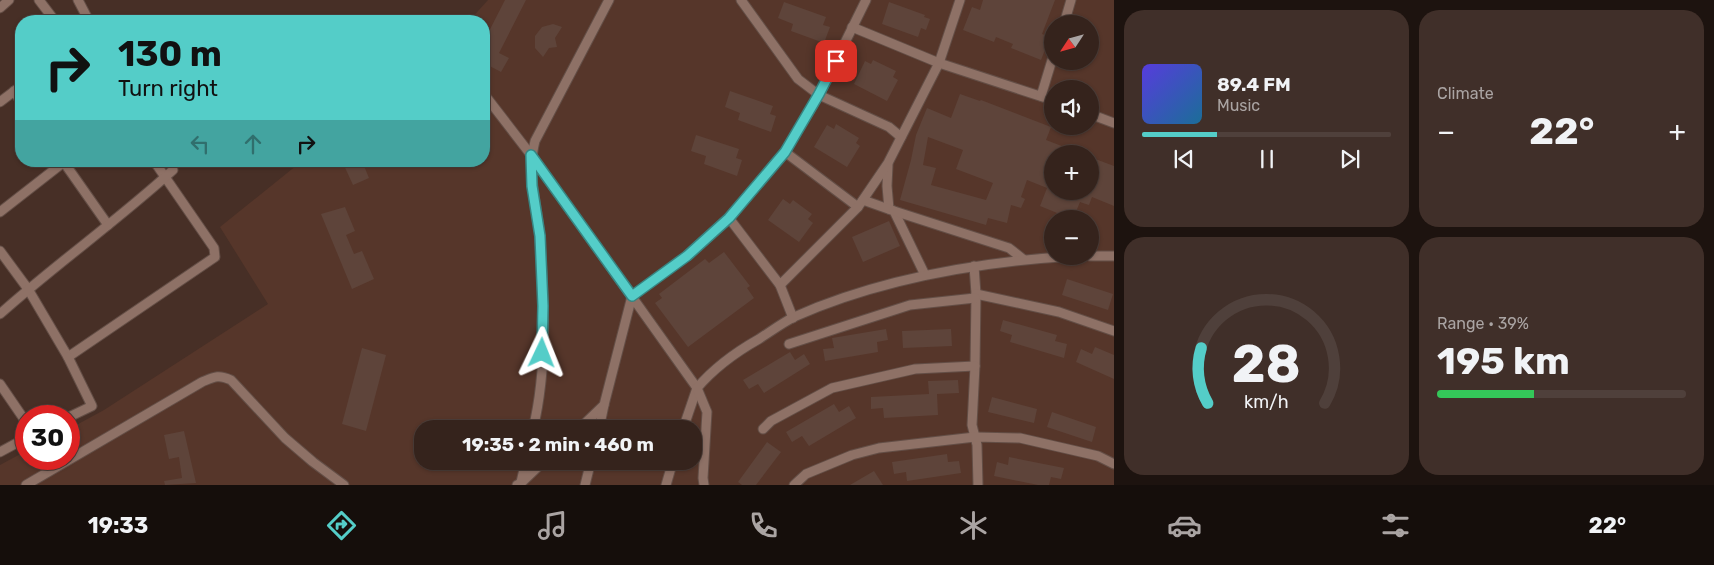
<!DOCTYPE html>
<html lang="en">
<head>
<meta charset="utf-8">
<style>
  :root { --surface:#35231c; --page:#402f29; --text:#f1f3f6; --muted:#aaa4a3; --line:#4f403b; --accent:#54cdc8 }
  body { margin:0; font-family:Rubik,sans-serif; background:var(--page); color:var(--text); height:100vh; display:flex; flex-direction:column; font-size:19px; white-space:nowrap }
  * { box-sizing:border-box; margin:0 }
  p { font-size:16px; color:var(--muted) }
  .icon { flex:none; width:28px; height:28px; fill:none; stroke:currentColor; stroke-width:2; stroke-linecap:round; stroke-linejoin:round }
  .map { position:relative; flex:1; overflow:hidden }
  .details { display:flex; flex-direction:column; gap:10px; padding:10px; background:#1d130f; width:600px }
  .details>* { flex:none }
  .top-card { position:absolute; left:15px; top:15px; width:475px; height:152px; border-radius:20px; box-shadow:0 1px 4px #0004,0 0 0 1px var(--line); background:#54cdc8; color:#111; overflow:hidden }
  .needle { width:32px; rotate:234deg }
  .buttons { position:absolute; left:1044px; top:15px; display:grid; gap:10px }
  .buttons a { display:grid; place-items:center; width:55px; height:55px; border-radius:50%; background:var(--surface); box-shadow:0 1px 4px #0004,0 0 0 1px var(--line); font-size:25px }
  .speed { position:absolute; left:15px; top:405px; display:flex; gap:10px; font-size:25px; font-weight:700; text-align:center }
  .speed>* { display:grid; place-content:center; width:65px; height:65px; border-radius:50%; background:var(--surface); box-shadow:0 1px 4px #0004,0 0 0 1px var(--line); line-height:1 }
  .speed .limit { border:8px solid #d22; background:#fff; color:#111 }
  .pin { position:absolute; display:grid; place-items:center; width:42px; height:42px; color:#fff; margin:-21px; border-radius:10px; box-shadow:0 2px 8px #0006 }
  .me { position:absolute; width:55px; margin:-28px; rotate:2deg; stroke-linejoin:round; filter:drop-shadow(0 0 4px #0008) }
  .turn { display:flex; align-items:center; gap:18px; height:105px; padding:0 20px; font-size:22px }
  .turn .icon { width:65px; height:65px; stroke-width:2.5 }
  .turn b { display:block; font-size:35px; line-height:42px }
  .lanes { display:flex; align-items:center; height:48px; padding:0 20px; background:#0003; justify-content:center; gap:25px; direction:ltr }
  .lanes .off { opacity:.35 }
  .big { font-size:38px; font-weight:700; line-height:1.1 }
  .details .widget { flex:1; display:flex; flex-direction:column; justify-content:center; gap:8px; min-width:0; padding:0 18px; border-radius:20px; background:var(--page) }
  .details .dial { align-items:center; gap:0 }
  .dial svg { height:130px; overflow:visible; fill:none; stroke:var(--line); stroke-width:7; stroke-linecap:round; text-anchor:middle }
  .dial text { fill:var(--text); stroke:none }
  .song { display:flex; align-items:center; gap:15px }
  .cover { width:60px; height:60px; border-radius:8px; background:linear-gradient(135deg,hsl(250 70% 55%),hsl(200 70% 35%)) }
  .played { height:5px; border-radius:2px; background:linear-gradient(90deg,var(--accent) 30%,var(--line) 30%) }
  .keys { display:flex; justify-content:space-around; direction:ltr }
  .heat { display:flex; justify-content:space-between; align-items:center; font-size:28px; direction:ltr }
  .charge { height:8px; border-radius:4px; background:linear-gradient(90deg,#34c759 39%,var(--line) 0) }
  .details .tiles { flex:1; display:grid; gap:10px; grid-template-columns:repeat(2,1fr) }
  .trip { position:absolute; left:414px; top:420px; width:288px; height:50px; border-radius:20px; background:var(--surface); box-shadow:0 1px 4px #0004,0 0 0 1px var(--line); font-weight:700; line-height:50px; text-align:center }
  .tab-bar { display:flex; height:80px; justify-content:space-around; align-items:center; background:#150e0b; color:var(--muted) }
  .tab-bar .icon { width:35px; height:35px }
  .tab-bar .selected { color:var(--accent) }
  .tab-bar b { font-size:22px; color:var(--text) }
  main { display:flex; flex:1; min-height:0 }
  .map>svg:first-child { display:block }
  .built { fill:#56362a; fill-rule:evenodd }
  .building { fill:#5e443a; fill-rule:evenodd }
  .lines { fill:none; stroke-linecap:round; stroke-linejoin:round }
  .minor-casing { stroke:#634e46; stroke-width:11 }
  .minor { stroke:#8e7166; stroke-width:9 }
  .route-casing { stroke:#378582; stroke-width:12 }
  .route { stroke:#54cdc8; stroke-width:9 }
</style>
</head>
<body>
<main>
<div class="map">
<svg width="1114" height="485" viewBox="0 0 1114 485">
  <rect width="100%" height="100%" fill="#472f26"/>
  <!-- built -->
  <path class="built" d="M488 0H1114V485H0V465L26 451V459H69V429L104 410 268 304 220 227 302 161H484V21H469ZM1052 24H1090V61H1052ZM1052 89H1090V126H1052ZM1052 154H1090V191H1052ZM1052 219H1090V256H1052ZM422 429H692V461H422Z"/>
  <!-- building -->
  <g class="building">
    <path d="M505 0H526L499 53 509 58 501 72 484 63V41Z"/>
    <path d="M983 0H1055L1042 34 1050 37 1041 60 1011 48 1013 44 996 37 994 42 963 30 972 7 980 10Z"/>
    <path d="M784 2 826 17 823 25 830 27 824 43 791 31 793 24 778 18Z"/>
    <path d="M889 2 925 15 924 17 930 19 926 30 921 28 918 37 882 24Z"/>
    <path d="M553 24 562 27 555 38 557 47 549 48 543 57 535 48V36L542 27Z"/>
    <path d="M873 60 896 71 893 77 898 80 887 101 854 84 865 61 871 64Z"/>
    <path d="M730 91 773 106 770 114 776 116 771 132 738 120 740 113 725 107Z"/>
    <path d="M960 94 980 101 981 100 1051 127 1046 140 1080 153 1052 154V191H1090V157L1114 166V206L1092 197 1089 205 1080 202 1073 219H1072L1040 206 1047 188 1027 180 1021 197 1025 199 1021 208 1011 205 1007 223 988 218 986 225 900 200 911 160 916 135 927 108 951 118ZM928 137 963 150 956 169 993 183 986 200 931 185 936 168 923 165Z"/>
    <path d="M836 124 859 138 856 143 860 146 847 167 814 147 827 125 834 129Z"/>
    <path d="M696 135 739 149 736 158 742 160 737 176 704 164 706 156 691 151Z"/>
    <path d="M342 161H362L369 178 353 185Z"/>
    <path d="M783 199 790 204 793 200 812 214 808 219 813 223 799 242 768 220Z"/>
    <path d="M345 207 355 231 346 235 354 254 362 251 374 279 352 289 321 214Z"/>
    <path d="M889 221 900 246 863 262 852 237Z"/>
    <path d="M724 252 750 286 747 288 754 298 688 347 655 303 662 298 659 294 705 259 709 263Z"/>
    <path d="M1067 279 1113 294 1108 310 1062 295Z"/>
    <path d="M1003 320 1057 335 1055 341 1067 344 1064 358 1010 342 1012 335 1000 331Z"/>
    <path d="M886 329 888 340 877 342 878 352 825 361 823 349 834 348 832 338Z"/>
    <path d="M951 329 952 346 903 348 902 331Z"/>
    <path d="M1095 347 1114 355V379L1076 362 1081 349 1092 354Z"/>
    <path d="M362 348 386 355 366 431 342 424Z"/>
    <path d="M790 352 795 360 804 354 810 364 764 393 758 384 749 389 743 380Z"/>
    <path d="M958 380 959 393 937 394 938 415 884 418 883 408 871 409V397L929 394 928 381Z"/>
    <path d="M992 397 1037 409 1034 423 988 412Z"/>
    <path d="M834 404 839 412 849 406 856 418 809 446 802 436 792 442 786 432Z"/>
    <path d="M1052 412 1096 427 1092 442 1047 427Z"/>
    <path d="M184 431 196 483 165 485 164 481 182 478 179 457 169 459 164 435Z"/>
    <path d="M767 442 781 452 756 485H742L738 482Z"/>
    <path d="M947 454 948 462 959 461 961 473 907 481 906 472 894 474 892 462Z"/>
    <path d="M1009 457 1064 468 1061 479 1051 477 1049 485H1038L994 476 997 462 1008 465Z"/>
    <path d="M874 471 883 485H850Z"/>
  </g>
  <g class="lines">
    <!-- minor casing -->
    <g class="minor-casing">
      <g id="minor">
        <path d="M39 0 55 21"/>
        <path d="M78 0 89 21"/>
        <path d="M741 0 798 79 819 95 889 127 901 137"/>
        <path d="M0 8 9 0"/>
        <path d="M1064 24 1071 0"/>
        <path d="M852 27 939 63 1052 100"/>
        <path d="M14 91 21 102"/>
        <path d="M484 94 531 155 697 388 683 429"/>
        <path d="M1041 96 1052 60"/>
        <path d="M0 102 21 86"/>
        <path d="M1090 114 1114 123"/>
        <path d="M785 152 858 207"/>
        <path d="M63 161 108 225"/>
        <path d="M888 165 887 186 889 209"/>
        <path d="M863 200 894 211 925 275"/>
        <path d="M894 211 1009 248 1023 259"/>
        <path d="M0 212 64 162"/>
        <path d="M729 218 780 285 793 318"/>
        <path d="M0 251 28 289 68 357 215 257 214 248 154 161"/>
        <path d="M1090 256H1114"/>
        <path d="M974 266 976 294 975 366 972 425 977 445 978 485"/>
        <path d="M780 285 858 207 888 163 939 63 960 0"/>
        <path d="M976 294 1059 312 1114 331"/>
        <path d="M0 314C56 264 117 221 173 170"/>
        <path d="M789 344 910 305 975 298"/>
        <path d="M68 357 92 406 69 417"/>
        <path d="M0 384 26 422"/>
        <path d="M533 429C548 367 544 301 540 239 538 205 526 176 535 141L609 0"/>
        <path d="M579 429 604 405 632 296 687 256 729 218 785 152 819 95 866 0"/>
        <path d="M599 429 604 405"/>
        <path d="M763 429 771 421 832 388 915 369 975 366"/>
        <path d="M0 452 26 438"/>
        <path d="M521 482 526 461"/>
        <path d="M26 485 202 382C214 377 218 374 231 380L285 438 313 462 344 485"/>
        <path d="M517 485 521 483 544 461"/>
        <path d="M585 485 591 461"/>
        <path d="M666 485 673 461"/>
        <path d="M704 485 703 478 707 412 697 388C714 368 736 352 759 339 770 332 782 323 794 317 882 278 979 262 1074 256"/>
        <path d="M794 485 806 474 852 455 879 448 975 437 1020 438 1098 456 1114 464"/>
      </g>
    </g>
    <!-- minor -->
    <use href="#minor" class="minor"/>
  </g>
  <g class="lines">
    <!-- route casing -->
    <g class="route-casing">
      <path id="route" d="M542 353 543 306 540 236 532 186 531 155 632 296 687 256 729 218 785 152 819 94 836 61"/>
    </g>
    <!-- route -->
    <use href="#route" class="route"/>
  </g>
</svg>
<div class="buttons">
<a><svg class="needle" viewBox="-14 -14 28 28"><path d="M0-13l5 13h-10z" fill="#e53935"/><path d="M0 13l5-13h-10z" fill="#aaa4a3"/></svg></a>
<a><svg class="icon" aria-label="sound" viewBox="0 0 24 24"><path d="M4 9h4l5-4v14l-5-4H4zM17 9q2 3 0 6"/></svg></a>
<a>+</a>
<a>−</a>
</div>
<div class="speed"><div class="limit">30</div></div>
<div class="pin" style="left:836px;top:61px;background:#d93025"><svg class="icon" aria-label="arrive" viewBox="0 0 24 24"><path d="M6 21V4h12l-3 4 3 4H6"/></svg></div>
<svg class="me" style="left:542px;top:353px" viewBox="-20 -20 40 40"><path d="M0-17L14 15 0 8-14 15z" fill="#54cdc8" stroke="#fff" stroke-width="4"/></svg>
<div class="trip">19:35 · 2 min · 460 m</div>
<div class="top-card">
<div class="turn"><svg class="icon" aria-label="right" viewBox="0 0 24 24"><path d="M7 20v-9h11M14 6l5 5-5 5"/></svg><div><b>130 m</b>Turn right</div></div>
<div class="lanes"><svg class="icon off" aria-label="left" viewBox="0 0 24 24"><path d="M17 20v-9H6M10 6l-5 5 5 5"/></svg><svg class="icon off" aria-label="ahead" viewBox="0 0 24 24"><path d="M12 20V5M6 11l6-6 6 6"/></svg><svg class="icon" aria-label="right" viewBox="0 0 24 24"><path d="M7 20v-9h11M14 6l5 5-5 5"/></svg></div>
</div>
</div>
<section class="details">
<div class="tiles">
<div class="widget">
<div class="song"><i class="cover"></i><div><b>89.4 FM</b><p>Music</p></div></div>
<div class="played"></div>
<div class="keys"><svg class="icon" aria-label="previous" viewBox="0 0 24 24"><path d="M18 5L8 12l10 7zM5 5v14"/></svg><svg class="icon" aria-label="pause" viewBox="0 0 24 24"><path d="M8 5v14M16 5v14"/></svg><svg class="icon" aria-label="next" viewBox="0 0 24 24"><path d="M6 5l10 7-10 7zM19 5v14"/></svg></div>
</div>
<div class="widget"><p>Climate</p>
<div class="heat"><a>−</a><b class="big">22°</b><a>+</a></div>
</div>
<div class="widget dial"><svg viewBox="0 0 100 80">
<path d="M14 69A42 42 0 1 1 86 69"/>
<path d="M14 69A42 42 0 0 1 10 35" stroke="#54cdc8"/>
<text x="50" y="56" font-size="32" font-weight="700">28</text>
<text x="50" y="72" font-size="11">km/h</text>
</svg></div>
<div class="widget"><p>Range · 39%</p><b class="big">195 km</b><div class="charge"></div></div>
</div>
</section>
</main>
<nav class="tab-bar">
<b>19:33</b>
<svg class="icon selected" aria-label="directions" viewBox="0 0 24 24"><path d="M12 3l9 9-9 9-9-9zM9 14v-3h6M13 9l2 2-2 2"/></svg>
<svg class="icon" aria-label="music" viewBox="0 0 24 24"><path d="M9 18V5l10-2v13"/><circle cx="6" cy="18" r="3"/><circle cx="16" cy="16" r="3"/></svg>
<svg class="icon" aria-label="phone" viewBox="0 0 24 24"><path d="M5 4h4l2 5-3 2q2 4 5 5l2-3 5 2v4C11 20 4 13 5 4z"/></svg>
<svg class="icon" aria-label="climate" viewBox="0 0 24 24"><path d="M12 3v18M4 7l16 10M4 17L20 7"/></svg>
<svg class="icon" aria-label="car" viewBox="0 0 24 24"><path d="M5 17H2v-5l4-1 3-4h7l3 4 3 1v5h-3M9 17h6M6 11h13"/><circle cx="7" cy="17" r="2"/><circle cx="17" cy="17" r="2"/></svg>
<svg class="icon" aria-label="filters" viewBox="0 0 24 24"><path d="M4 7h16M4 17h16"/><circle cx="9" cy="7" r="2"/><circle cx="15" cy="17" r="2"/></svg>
<b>22°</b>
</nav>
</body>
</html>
